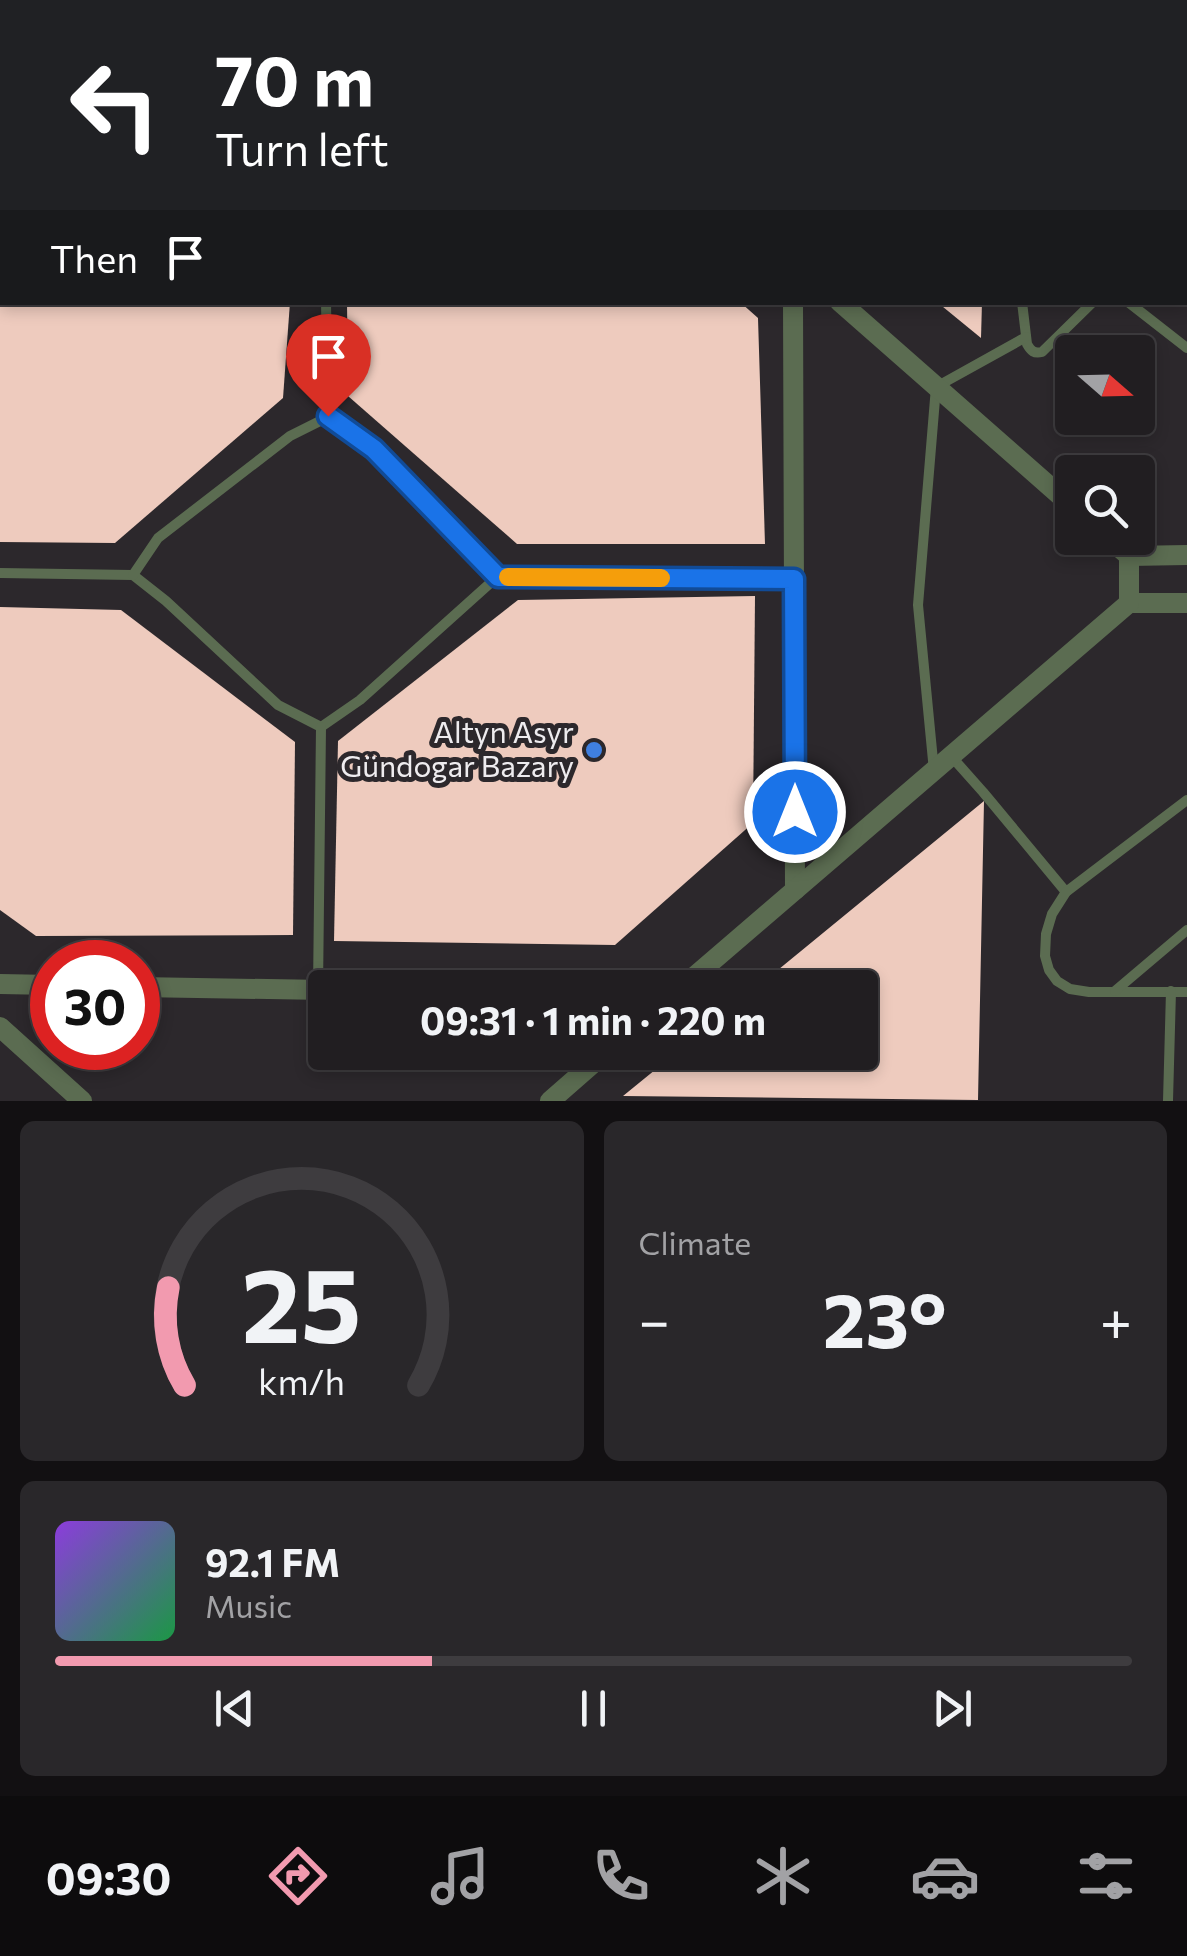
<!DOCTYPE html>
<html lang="en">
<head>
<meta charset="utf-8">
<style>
  :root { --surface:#211e21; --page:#29272a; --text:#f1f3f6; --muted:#a2a2a5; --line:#3e3c3f; --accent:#f29aaf }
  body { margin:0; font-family:Commissioner,sans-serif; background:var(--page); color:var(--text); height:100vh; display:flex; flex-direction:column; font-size:38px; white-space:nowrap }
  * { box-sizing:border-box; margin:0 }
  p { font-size:32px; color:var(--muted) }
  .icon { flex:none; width:55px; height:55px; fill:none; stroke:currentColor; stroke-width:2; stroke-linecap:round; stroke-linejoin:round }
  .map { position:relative; height:1101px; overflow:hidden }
  .side { display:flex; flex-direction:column; gap:20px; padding:20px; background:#121012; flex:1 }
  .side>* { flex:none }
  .hud { position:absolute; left:0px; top:0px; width:1188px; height:305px; box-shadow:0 5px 15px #0003,0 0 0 2px var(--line); background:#202124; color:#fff; overflow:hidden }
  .needle { width:65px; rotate:110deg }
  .controls { position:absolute; left:1055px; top:335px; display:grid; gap:20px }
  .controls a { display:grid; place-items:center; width:100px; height:100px; border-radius:10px; background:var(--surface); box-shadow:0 5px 15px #0003,0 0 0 2px var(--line); font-size:50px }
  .speed { position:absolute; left:30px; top:940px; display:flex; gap:20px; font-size:50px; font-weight:700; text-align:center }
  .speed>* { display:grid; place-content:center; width:130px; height:130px; border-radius:50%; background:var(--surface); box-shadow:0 5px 15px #0003,0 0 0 2px var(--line); line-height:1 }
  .speed .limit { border:15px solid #d22; background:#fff; color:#111 }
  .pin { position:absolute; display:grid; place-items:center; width:85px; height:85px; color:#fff; margin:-102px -42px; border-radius:50% 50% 50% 0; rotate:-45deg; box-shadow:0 0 10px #0007 }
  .pin .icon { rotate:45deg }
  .me { position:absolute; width:110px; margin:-55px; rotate:0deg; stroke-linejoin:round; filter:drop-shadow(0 0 8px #0008) }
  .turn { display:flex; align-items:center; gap:35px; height:210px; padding:0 50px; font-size:45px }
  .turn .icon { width:130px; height:130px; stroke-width:2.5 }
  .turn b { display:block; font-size:70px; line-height:85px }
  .then { display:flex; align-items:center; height:95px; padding:0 50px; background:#0003; gap:20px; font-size:38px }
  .big { font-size:75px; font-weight:700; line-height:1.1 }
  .side .widget { flex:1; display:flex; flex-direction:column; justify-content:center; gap:15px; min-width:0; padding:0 35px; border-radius:15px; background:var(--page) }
  .side .dial { align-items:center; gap:0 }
  .dial svg { height:260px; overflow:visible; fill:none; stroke:var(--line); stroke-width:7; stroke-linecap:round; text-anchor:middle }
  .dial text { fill:var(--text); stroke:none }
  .song { display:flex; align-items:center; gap:30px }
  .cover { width:120px; height:120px; border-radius:15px; background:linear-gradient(135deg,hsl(270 70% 55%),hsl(140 70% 35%)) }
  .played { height:10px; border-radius:5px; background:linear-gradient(90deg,var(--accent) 35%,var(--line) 35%) }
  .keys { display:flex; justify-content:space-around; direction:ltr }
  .heat { display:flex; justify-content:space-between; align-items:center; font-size:55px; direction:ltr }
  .side .tiles { flex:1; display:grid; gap:20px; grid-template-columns:1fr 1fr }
  .widget:last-child { grid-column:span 2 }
  .trip { position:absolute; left:308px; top:970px; width:570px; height:100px; border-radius:10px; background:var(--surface); box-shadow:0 5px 15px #0003,0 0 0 2px var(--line); font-weight:700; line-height:100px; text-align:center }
  .dock { display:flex; height:160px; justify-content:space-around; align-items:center; background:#0d0c0d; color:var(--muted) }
  .dock .icon { width:70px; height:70px }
  .dock .selected { color:var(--accent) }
  .dock b { font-size:45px; color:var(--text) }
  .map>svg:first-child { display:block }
  .building { fill:#eecbbe }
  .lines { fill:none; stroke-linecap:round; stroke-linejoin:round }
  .service { stroke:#5b6c51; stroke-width:10 }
  .minor { stroke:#5b6c51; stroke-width:20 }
  .route-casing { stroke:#114b97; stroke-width:25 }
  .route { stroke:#1a73e8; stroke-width:18 }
  .slow { stroke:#f59e0b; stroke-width:18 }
  .shop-dot { fill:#3f7fe0; stroke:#2c282c; stroke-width:4 }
  .labels { text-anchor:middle; stroke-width:10; stroke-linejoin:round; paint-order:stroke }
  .poi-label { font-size:30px; fill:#eeecef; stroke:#2c282c; text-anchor:end }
</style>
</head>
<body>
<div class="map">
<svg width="1187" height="1101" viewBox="0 0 1187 1101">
  <rect width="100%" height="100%" fill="#2c282c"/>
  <!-- building -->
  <g class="building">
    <path d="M0 302H290L283 398 115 543 0 542Z"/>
    <path d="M347 302H740L758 318 765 544H517L348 396Z"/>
    <path d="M937 302H982L981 338Z"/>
    <path d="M755 596 753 823 615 945 334 941 338 741 518 600Z"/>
    <path d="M0 607 121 610 295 742 293 935 36 936 0 910Z"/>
    <path d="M984 801 978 1100 623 1096 677 1052H860V988H756Z"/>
  </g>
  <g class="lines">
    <!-- service -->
    <g class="service">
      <path d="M1015 0V2"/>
      <path d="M1170 0V2"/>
      <path d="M1185 152H1187"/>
      <path d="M1185 237 1187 239"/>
      <path d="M326 302 328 417 375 449 497 577"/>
      <path d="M1022 302 1027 344C1031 351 1034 354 1042 352L1093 302"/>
      <path d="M1128 302 1187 348"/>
      <path d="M0 573 133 575 166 601 278 705 321 727 360 700 497 577 794 579"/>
      <path d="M133 575 158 538 290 436 328 417"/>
      <path d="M951 756 983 792 1066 892"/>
      <path d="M934 771 918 605 936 387 1026 337"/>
      <path d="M1187 800 1066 892 1052 914 1046 934 1045 956 1049 970 1057 981 1070 989 1089 992H1187"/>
      <path d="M318 990 321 727"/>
      <path d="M1115 991 1187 930"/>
      <path d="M1168 1101 1171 991"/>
    </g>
    <!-- minor -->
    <g class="minor">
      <path d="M485 0 488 2"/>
      <path d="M133 2 136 0"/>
      <path d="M0 113 2 110"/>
      <path d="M0 155H2"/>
      <path d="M793 302 795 890"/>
      <path d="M840 302 1072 506"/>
      <path d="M1129 556 1187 555"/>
      <path d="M1129 603H1187"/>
      <path d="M0 984 52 985"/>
      <path d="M138 987 325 990"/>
      <path d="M681 988 1129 603V556L1108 538"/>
      <path d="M0 1027 82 1101"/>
      <path d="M550 1101 606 1052"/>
    </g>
  </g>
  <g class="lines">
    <!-- route casing -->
    <g class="route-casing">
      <path id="route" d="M328 416 374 449 498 577 794 579 795 812"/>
    </g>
    <!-- route -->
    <use href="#route" class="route"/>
    <!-- slow -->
    <path class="slow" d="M508 577 661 578"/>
  </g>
  <!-- markers -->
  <circle class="shop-dot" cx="594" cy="750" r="10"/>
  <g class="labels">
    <!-- poi labels -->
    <g class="poi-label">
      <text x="574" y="743">Altyn Asyr<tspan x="574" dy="34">Gündogar Bazary</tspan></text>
    </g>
  </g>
</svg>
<div class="controls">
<a><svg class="needle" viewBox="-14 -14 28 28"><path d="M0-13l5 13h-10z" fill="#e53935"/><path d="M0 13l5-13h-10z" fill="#a2a2a5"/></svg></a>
<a><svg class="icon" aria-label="search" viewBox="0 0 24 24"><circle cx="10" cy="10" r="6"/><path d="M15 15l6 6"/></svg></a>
</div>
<div class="speed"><div class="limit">30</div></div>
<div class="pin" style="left:328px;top:416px;background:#d93025"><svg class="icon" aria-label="arrive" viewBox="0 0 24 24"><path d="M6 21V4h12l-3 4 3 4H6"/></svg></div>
<svg class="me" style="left:795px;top:812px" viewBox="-20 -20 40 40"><circle r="17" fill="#1a73e8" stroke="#fff" stroke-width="3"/><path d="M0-11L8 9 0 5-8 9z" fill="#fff"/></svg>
<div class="trip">09:31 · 1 min · 220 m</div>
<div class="hud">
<div class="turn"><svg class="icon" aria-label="left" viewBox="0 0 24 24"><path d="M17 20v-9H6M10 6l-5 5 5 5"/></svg><div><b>70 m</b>Turn left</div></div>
<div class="then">Then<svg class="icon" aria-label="arrive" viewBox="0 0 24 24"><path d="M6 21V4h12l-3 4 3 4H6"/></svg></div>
</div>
</div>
<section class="side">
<div class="tiles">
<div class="widget dial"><svg viewBox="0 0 100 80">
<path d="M14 69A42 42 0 1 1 86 69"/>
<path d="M14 69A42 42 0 0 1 9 39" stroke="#f29aaf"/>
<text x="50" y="56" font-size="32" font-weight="700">25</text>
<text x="50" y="72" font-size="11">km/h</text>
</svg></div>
<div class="widget"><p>Climate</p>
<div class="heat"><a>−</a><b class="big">23°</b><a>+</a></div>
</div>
<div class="widget">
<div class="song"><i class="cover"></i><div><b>92.1 FM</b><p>Music</p></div></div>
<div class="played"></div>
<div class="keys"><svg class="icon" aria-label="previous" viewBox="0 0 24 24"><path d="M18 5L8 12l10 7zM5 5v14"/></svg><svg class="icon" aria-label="pause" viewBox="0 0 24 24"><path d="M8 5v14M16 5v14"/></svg><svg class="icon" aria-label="next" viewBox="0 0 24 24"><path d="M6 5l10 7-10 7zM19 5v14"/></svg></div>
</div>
</div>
</section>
<nav class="dock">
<b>09:30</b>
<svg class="icon selected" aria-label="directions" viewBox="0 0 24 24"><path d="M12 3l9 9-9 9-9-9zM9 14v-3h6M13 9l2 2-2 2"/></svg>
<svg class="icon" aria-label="music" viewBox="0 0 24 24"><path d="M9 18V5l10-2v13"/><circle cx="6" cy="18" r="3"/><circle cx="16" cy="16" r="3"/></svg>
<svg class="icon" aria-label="phone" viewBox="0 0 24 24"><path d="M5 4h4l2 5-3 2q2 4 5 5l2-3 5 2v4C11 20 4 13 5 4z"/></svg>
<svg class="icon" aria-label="climate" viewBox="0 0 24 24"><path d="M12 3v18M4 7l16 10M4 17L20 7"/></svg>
<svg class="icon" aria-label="car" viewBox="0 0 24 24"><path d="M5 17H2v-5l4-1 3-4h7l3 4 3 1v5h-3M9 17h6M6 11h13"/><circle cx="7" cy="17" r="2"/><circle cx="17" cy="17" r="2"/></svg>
<svg class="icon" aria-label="filters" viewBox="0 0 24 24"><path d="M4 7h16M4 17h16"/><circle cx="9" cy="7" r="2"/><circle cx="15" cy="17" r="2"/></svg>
</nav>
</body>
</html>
